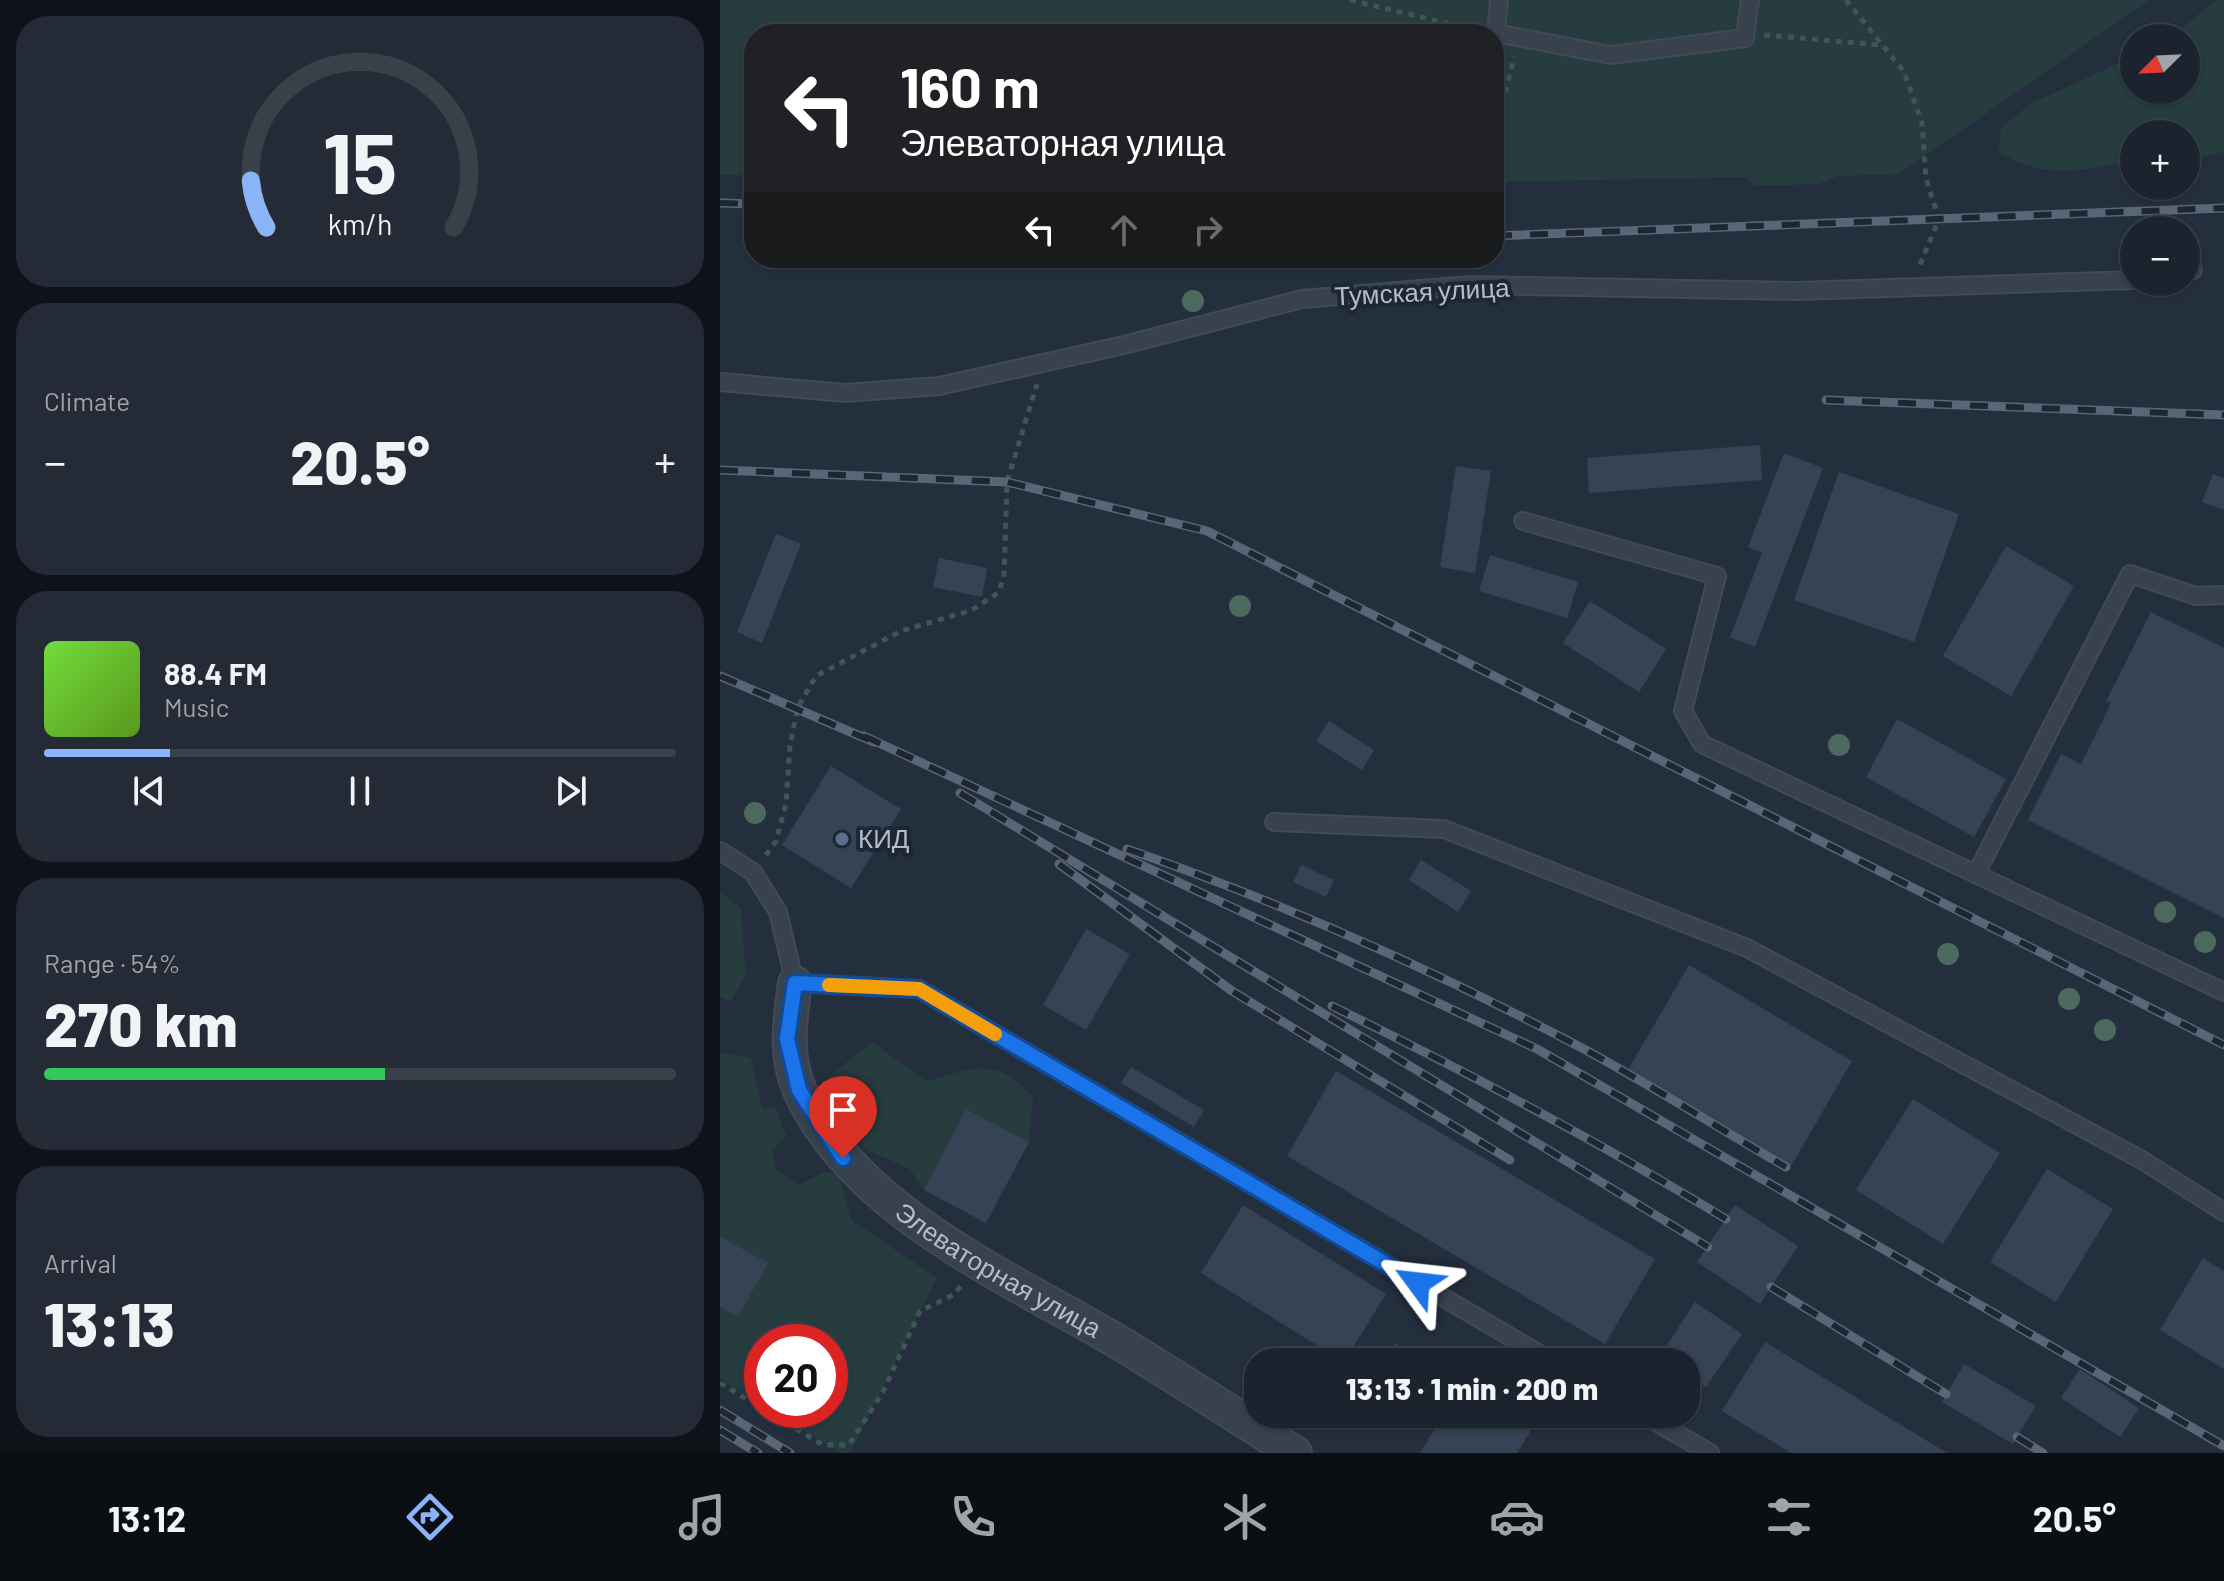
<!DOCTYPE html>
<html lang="en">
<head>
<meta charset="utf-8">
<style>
  :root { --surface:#1b232e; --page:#242b36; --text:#f1f3f6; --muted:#a0a4aa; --line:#39404a; --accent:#8ab4f8 }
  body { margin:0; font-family:Barlow,sans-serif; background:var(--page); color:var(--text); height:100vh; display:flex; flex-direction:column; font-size:30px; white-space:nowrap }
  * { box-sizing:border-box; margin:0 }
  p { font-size:26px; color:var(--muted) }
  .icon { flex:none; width:44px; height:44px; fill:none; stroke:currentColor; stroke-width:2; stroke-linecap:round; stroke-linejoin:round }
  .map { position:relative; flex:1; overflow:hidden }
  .panel { display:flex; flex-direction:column; gap:16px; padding:16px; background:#0f1319; width:720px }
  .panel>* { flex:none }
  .top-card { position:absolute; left:24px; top:24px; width:760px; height:244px; border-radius:32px; box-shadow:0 2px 6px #0004,0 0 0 2px var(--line); background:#202124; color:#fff; overflow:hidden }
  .needle { width:52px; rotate:246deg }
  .buttons { position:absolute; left:1400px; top:24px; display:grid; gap:16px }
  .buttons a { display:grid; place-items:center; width:80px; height:80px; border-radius:50%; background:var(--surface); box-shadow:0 2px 6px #0004,0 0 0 2px var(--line); font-size:40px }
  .speed { position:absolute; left:24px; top:1324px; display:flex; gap:16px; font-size:40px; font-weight:700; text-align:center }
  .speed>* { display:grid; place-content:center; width:104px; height:104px; border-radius:50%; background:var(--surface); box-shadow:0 2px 6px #0004,0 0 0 2px var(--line); line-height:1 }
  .speed .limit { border:12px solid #d22; background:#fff; color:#111 }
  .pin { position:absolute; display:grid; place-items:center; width:68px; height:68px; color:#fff; margin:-82px -34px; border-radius:50% 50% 50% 0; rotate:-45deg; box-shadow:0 0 8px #0007 }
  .pin .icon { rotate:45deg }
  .me { position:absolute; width:88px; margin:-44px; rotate:300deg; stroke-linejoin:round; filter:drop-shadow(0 0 6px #0008) }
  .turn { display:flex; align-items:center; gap:28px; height:168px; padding:0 24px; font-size:36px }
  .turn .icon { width:104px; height:104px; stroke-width:2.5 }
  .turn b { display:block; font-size:56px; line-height:68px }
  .lanes { display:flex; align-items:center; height:76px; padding:0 24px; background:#0003; justify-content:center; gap:40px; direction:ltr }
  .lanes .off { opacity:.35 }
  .big { font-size:60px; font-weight:800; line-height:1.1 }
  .panel .tile { flex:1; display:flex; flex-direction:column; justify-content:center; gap:12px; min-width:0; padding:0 28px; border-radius:32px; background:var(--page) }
  .panel .dial { align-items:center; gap:0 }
  .dial svg { height:208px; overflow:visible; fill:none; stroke:var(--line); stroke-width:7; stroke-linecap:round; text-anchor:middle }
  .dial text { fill:var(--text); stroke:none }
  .song { display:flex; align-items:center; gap:24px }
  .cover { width:96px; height:96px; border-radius:12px; background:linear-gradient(135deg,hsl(100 70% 55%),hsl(90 70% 35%)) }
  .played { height:8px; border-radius:4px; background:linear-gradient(90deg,var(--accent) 20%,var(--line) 20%) }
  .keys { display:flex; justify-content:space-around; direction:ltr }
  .heat { display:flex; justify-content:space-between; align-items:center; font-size:44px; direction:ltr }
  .charge { height:12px; border-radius:6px; background:linear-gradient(90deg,#34c759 54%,var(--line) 0) }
  .trip { position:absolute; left:524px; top:1348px; width:456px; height:80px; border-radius:32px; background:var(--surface); box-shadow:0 2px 6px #0004,0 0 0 2px var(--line); font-weight:800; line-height:80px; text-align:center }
  .tab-bar { display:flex; height:128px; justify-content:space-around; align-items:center; background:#0b0e12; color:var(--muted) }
  .tab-bar .icon { width:56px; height:56px }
  .tab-bar .active { color:var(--accent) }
  .tab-bar b { font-size:36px; color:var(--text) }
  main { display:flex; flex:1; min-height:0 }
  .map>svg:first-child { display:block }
  .green { fill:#263c3f }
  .building { fill:#364354 }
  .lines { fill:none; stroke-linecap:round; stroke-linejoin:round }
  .service-casing { stroke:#414a57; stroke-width:20 }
  .minor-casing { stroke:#414a57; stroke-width:36 }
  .path { stroke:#3f5557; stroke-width:5; stroke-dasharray:6 6; stroke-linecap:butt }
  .service { stroke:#38414e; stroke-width:16 }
  .minor { stroke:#38414e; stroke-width:32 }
  .rail-casing { stroke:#5a6575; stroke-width:9 }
  .rail { stroke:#1d2633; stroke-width:6; stroke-dasharray:18; stroke-linecap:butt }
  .tree { fill:#4b6a5d }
  .route-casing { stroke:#114b97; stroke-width:20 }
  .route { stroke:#1a73e8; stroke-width:14 }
  .slow { stroke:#f59e0b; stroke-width:14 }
  .service-dot { fill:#5c6f8a; stroke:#1d2633; stroke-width:3 }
  .labels { text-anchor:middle; stroke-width:8; stroke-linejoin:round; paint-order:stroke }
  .street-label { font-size:26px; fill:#b4bcc9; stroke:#1d2633 }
  .poi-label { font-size:26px; fill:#b4bcc9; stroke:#1d2633; text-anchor:start }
</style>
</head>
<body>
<main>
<section class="panel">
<div class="tile dial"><svg viewBox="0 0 100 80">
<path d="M14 69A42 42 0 1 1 86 69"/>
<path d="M14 69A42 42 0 0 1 8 51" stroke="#8ab4f8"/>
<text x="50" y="56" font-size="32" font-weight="700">15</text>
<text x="50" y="72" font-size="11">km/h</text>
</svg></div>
<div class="tile"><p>Climate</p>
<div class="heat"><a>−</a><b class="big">20.5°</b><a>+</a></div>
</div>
<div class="tile">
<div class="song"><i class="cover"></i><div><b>88.4 FM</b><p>Music</p></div></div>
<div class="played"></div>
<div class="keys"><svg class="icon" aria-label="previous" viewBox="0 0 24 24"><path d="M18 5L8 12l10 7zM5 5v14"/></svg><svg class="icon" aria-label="pause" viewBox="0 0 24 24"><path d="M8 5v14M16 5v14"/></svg><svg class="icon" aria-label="next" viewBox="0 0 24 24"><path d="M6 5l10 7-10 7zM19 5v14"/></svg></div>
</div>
<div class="tile"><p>Range · 54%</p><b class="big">270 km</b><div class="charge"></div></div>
<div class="tile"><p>Arrival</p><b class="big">13:13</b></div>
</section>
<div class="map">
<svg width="1504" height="1453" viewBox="0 0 1504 1453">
  <rect width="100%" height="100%" fill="#242f3e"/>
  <!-- green -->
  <g class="green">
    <path d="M0 0H1429L1179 174 1118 176 1099 184 1034 186 1027 177 774 182V34H34V175H0Z"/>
    <path d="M1504 0V152L1466 160V134H1414V162C1366 169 1320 181 1278 151L1281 128 1310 104 1414 56V90H1466V38H1449L1495 1Z"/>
    <path d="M0 892 21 908 26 975 11 1001 0 997Z"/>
    <path d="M152 1042 206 1081C255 1068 276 1055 313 1098L309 1142 246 1109 204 1190 190 1169 149 1151 107 1108 108 1077Z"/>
    <path d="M0 1052 31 1058 42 1109 56 1107 66 1136 52 1151 56 1170 79 1185 104 1172 118 1174 131 1220 217 1278 130 1453H120L50 1410H110V1342H42V1405L0 1379Z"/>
  </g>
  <!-- building -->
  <g class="building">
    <path d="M1040 445 1042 480 869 493 867 458Z"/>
    <path d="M1064 453 1103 468 1035 647 1010 637 1042 553 1028 547Z"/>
    <path d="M736 466 771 471 755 573 720 567Z"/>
    <path d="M1119 472 1239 514 1194 642 1074 600Z"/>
    <path d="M1493 474 1504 478V510L1482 502Z"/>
    <path d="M56 534 81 544 42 643 17 632Z"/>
    <path d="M1286 546 1354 586 1291 696 1223 656Z"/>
    <path d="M770 555 858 582 847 618 759 591Z"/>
    <path d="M219 558 267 568 262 597 213 587Z"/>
    <path d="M870 601 946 649 919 692 843 643Z"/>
    <path d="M1431 612 1504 648V918L1308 820 1341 754 1361 764 1391 703 1386 701Z"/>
    <path d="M1177 719 1286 779 1254 837 1146 777Z"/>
    <path d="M609 721 654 750 642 770 596 741Z"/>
    <path d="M111 766 181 809 131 888 62 845Z"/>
    <path d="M701 860 751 891 738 912 689 880Z"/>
    <path d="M581 865 614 880 606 897 573 882Z"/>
    <path d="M366 929 410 954 366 1030 323 1005Z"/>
    <path d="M969 965 1132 1061 1071 1166 908 1070Z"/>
    <path d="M411 1067 484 1110 474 1127 401 1083Z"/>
    <path d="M616 1071 935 1259 885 1344 567 1156Z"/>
    <path d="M1193 1099 1280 1153 1223 1244 1136 1190Z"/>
    <path d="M246 1109 309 1142 266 1223 204 1190Z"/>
    <path d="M1327 1169 1393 1209 1336 1302 1270 1262Z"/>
    <path d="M523 1205 666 1294 624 1362 481 1273Z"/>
    <path d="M1015 1205 1078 1246 1040 1304 977 1262Z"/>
    <path d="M0 1237 48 1263 18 1317 0 1307Z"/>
    <path d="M1483 1258 1504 1271V1369L1440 1330Z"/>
    <path d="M975 1302 1022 1334 986 1387 966 1374V1362H948L940 1356Z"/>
    <path d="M1045 1342 1227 1453H1071L1002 1411Z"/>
    <path d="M675 1343 705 1362H663Z"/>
    <path d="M1244 1364 1316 1406 1293 1444 1222 1402Z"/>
    <path d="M1360 1369 1419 1408 1400 1437 1341 1398Z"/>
    <path d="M688 1414H810L818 1419 797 1453H700L714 1430Z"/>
  </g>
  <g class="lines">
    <!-- service casing -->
    <g class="service-casing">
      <g id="service">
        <path d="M779 0 776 33 891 55 1025 38 1030 0"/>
        <path d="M1466 271 1473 270"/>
        <path d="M0 382 125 393 219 386 404 345 582 299 750 285 1077 291 1414 280"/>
        <path d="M803 521 997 576 963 711 982 744 1504 992"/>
        <path d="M554 822 724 829 1027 948 1422 1160 1504 1212"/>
        <path d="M0 851 33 872 58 912 75 983 199 989 833 1362"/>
        <path d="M1256 874 1410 574 1476 596 1504 595"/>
        <path d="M922 1414 990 1453"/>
      </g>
    </g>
    <!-- minor casing -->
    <g class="minor-casing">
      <g id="minor">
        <path id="s1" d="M75 983C70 1020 64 1056 80 1091 136 1214 295 1280 405 1346 462 1381 518 1417 575 1453"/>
      </g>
    </g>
    <!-- path -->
    <g class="path">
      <path d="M630 0 755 30"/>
      <path d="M1126 0 1184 72 1202 123 1206 179 1219 219 1199 267"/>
      <path d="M1044 35 1161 45"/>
      <path d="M774 139 794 57"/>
      <path d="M774 210 777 236 774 241"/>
      <path d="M46 855 56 841 66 804 70 745 78 707 96 676 181 631 252 610 278 593 284 577 287 482 317 384"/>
      <path d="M0 1383 42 1408"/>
      <path d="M45 1410 103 1445H129L163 1392 200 1311 233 1295 241 1286"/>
    </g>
    <!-- service -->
    <use href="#service" class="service"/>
    <!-- minor -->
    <use href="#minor" class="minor"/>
    <!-- rail casing -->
    <g class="rail-casing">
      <g id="rail">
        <path d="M0 203 34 204"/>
        <path d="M774 236 1504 208"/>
        <path d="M1106 400 1504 415"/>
        <path d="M0 470 287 482 487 531 1504 1045"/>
        <path d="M0 676 154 742"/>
        <path d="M144 736 817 1049 1504 1446"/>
        <path d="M240 793 988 1247"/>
        <path d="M407 849C563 903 716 971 862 1048 931 1085 998 1128 1066 1167"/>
        <path d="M339 864 512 991 790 1160"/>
        <path d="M612 1006C747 1072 878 1141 1006 1219"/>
        <path d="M1051 1287 1226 1394"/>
        <path d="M0 1410 70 1453"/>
        <path d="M0 1430 38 1453"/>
        <path d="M1297 1437 1323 1453"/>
      </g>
    </g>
    <!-- rail -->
    <use href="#rail" class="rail"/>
  </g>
  <!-- trees -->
  <g class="tree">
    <circle cx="473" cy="301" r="11"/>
    <circle cx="520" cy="606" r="11"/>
    <circle cx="1119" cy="745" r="11"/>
    <circle cx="35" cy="813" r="11"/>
    <circle cx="1445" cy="912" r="11"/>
    <circle cx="1485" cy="942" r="11"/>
    <circle cx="1228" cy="954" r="11"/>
    <circle cx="1349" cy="999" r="11"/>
    <circle cx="1385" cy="1030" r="11"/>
  </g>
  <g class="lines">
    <!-- route casing -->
    <g class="route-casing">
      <path id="route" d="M123 1158 79 1090 67 1039 75 983 199 989 698 1283"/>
    </g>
    <!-- route -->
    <use href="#route" class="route"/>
    <!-- slow -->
    <path class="slow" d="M109 985 199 989 275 1034"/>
  </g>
  <!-- markers -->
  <circle class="service-dot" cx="122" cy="839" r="8"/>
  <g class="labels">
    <!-- street labels -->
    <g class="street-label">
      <text transform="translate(702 292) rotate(-3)" y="9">Тумская улица</text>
      <text dy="9" stroke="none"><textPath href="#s1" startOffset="382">Элеваторная улица</textPath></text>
    </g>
    <!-- poi labels -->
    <g class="poi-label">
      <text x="138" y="848">КИД</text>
    </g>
  </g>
</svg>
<div class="buttons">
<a><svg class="needle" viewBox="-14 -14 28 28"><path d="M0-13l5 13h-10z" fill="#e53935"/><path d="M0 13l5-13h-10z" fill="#a0a4aa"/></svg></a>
<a>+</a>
<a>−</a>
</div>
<div class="speed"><div class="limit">20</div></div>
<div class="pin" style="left:123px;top:1158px;background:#d93025"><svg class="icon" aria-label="arrive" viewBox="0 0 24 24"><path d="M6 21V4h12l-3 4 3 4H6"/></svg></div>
<svg class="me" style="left:698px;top:1283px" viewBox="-20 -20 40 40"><path d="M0-17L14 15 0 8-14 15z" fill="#1a73e8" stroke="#fff" stroke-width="4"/></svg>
<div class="trip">13:13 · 1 min · 200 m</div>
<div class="top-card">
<div class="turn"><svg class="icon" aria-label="left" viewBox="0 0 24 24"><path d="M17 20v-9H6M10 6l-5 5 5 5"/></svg><div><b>160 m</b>Элеваторная улица</div></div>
<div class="lanes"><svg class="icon" aria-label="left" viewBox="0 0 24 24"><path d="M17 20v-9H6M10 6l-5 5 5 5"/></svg><svg class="icon off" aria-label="ahead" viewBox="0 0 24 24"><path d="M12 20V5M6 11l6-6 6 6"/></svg><svg class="icon off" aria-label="right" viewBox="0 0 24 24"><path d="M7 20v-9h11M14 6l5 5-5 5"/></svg></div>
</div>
</div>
</main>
<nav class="tab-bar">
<b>13:12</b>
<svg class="icon active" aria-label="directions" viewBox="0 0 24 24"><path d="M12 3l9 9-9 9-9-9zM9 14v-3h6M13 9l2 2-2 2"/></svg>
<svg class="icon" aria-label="music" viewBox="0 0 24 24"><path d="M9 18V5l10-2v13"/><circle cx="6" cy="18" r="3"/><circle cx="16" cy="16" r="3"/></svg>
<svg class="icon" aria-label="phone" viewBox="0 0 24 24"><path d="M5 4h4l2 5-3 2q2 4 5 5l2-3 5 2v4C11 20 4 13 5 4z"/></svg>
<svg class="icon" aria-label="climate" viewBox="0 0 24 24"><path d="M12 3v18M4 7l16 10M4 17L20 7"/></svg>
<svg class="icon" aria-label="car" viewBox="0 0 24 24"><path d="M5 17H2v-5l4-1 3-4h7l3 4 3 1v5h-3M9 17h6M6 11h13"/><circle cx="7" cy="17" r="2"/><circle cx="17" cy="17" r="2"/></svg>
<svg class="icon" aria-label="filters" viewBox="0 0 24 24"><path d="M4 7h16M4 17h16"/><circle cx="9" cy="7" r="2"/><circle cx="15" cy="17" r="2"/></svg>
<b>20.5°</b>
</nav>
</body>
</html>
